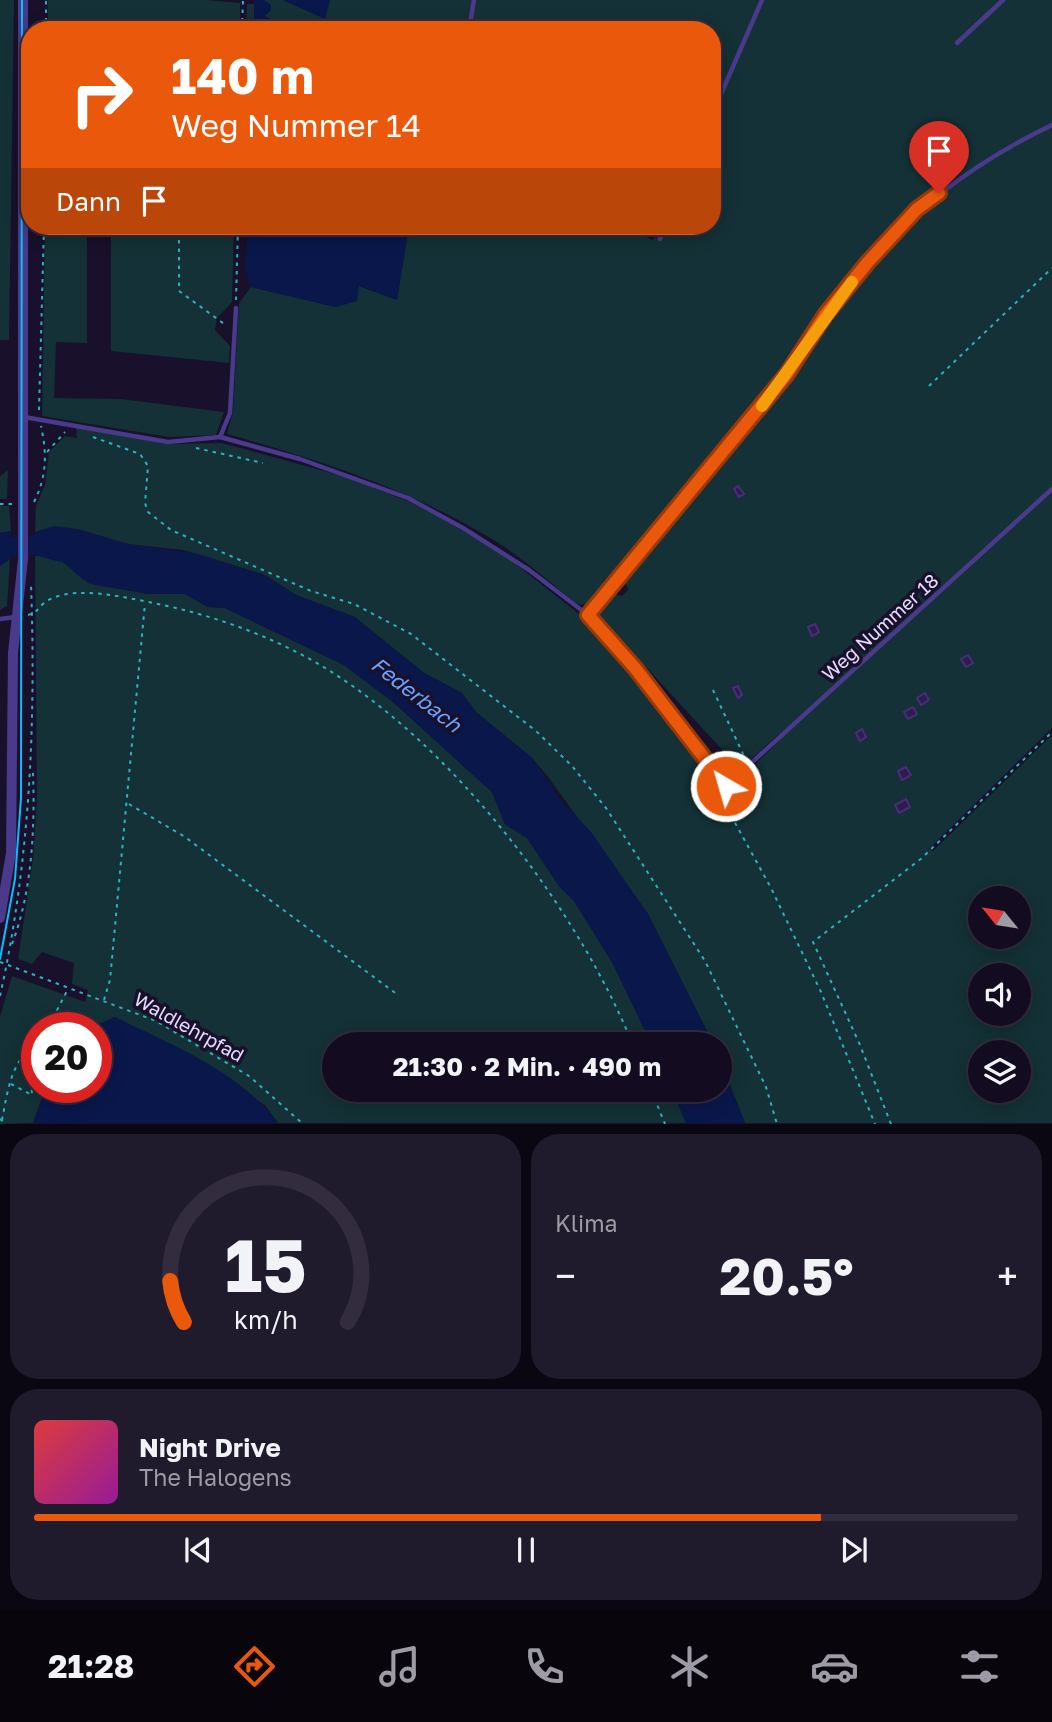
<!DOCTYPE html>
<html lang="de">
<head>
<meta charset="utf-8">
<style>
  :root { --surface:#130c20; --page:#201a2d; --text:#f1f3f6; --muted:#9d9ba5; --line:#322c3e; --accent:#ea580c }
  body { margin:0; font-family:"Golos Text",sans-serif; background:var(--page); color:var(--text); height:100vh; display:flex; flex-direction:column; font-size:26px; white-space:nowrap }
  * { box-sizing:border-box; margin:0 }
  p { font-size:23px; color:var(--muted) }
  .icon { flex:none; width:38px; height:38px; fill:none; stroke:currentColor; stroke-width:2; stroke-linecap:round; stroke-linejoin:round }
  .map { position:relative; height:1124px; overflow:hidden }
  .details { display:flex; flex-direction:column; gap:10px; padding:10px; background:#0a0712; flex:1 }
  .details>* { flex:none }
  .hud { position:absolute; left:21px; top:21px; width:700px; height:214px; border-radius:28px; box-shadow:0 4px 18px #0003,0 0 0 2px var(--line); background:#ea580c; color:#fff; overflow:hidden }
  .needle { width:46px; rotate:300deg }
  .tools { position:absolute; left:968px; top:886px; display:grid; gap:14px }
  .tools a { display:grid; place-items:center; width:63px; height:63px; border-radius:50%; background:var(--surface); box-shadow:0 4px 18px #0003,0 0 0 2px var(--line); font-size:35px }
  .speed { position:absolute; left:21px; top:1012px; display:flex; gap:14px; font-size:35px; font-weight:700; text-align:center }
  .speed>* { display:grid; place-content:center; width:91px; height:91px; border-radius:50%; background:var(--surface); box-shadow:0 4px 18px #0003,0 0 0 2px var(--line); line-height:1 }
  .speed .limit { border:10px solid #d22; background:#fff; color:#111 }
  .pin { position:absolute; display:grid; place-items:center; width:60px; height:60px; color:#fff; margin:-72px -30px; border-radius:50% 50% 50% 0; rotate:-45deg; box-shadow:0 0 7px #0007 }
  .pin .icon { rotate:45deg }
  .me { position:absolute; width:77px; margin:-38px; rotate:322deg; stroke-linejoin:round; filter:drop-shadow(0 0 5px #0008) }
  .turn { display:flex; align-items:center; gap:24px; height:147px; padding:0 35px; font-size:32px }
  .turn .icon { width:91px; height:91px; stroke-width:2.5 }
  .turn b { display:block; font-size:49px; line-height:60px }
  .then { display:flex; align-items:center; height:66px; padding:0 35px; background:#0003; gap:14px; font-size:26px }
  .big { font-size:52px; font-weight:700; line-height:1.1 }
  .details .widget { flex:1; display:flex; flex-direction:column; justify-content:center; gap:10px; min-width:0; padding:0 24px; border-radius:28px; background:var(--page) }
  .details .dial { align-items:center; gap:0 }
  .dial svg { height:182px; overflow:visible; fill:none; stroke:var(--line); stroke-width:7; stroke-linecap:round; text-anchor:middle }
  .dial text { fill:var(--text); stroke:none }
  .song { display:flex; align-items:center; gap:21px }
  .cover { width:84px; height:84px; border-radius:10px; background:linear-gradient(135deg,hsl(0 70% 55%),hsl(300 70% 35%)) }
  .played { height:7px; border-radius:4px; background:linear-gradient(90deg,var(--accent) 80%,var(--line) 80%) }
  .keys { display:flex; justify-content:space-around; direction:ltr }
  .heat { display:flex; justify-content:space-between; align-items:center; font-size:38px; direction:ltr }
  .details .tiles { flex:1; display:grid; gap:10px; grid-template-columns:1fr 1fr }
  .widget:last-child { grid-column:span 2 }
  .trip { position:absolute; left:322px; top:1032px; width:410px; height:70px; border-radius:35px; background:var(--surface); box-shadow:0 4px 18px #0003,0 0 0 2px var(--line); font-weight:700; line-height:70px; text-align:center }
  .tabs { display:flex; height:112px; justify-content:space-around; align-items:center; background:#08050d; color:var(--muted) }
  .tabs .icon { width:49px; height:49px }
  .tabs .on { color:var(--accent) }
  .tabs b { font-size:32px; color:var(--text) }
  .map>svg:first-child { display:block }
  .green { fill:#133136; fill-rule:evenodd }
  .water { fill:#0a174b }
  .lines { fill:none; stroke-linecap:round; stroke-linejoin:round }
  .river { stroke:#0a174b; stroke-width:19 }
  .building { fill:#2e1c4d; stroke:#492d79; stroke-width:2 }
  .path { stroke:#2db2c0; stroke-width:2; stroke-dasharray:3.5 5; stroke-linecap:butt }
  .service { stroke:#4a3a8b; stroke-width:4.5 }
  .minor { stroke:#4a3a8b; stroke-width:10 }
  .tram { stroke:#07bfff; stroke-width:2 }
  .route-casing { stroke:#983908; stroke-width:18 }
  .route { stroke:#ea580c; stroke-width:12 }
  .slow { stroke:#f59e0b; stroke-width:12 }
  .labels { text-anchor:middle; stroke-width:7; stroke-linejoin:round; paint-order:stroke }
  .street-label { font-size:19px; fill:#e5dbff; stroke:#19102b }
  .water-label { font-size:21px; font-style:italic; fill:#69a2ff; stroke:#19102b }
</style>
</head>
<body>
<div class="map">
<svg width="1052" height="1124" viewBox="0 0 1052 1124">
  <rect width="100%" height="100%" fill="#19102b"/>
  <!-- green -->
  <g class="green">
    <path d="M0 0H14L9 340H0Z"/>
    <path d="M48 0H206L240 3V30H48Z"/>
    <path d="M263 0H283L324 18 330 0H1052V728L929 849 933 851 1052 735V1123H745L719 1058V1045H714L648 914 548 777 532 758 476 712 462 693 424 673 354 617 296 595 265 575 183 550 128 544 77 529 35 532 36 506 45 485 49 452 65 436 77 438 76 427 167 444 222 443 346 477 410 502 453 525 509 559 583 617 652 694 721 785 728 791 782 738 779 734 740 769 597 614 613 594 622 596 629 589 624 583 637 567 628 560 586 605 578 604C549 582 522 557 492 539 409 489 320 460 227 434L233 412 239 303 251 287 336 307 359 286 397 300 409 226H620L653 240 657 231 646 226H712V30H283L282 25 264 16 271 5ZM980 898H1018V936H980ZM980 975H1018V1013H980ZM980 1052H1018V1090H980Z"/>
    <path d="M247 4H254L255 24 265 30H246Z"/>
    <path d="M45 226H87V343L56 342 54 398 121 399 224 412 216 435 169 437 42 416Z"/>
    <path d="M111 226H234L232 302 217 318 215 330 230 346 229 363 111 351Z"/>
    <path d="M8 470 7 499H0V476Z"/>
    <path d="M0 506H9L11 531 0 533Z"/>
    <path d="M44 554 66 562 88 583 149 594H185L208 607 225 608 344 665 393 702 492 792 505 824 527 838 559 886 574 901 612 962 652 1045H334V1090H672L686 1123H278L265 1105 115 1017 93 1027H37V1087H46L33 1123 0 1124V1017L12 976 85 1002 88 990 72 984 74 963 42 952 32 964 18 959 33 859 37 799 35 556Z"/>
    <path d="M10 559 7 606 0 610V566Z"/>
  </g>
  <!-- water -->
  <g class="water">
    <path d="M254 0H263L271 5V10L265 16 282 25 283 30H265L254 24Z"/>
    <path d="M283 0H330L325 19Z"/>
    <path d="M248 226H409L397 300 359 286 357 301 336 307 251 287 245 270Z"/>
    <path d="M54 526 77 529 128 544 195 553 265 575 296 595 355 617 424 673 462 693 476 712 532 758 561 800 591 832 648 914 714 1045H652L612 962 574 901 559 886 527 838 505 824 492 792 393 702 344 665 225 608 208 607 185 594H149L95 585C71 578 65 550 35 556V532Z"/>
    <path d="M11 531 10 559 0 566V533Z"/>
    <path d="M115 1017C172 1045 239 1071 278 1123H33L46 1087H96V1027H93Z"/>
    <path d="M719 1058 745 1123H686L672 1090H719Z"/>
  </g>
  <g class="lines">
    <!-- river -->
    <path class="river" d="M0 547 35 545 60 552"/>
  </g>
  <!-- building -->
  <g class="building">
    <path d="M738 486 744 494 739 497 734 489Z"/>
    <path d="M815 624 819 632 812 636 808 627Z"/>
    <path d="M968 655 973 663 966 667 961 659Z"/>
    <path d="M738 686 742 695 738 698 733 688Z"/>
    <path d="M925 693 929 700 921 705 917 698Z"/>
    <path d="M913 707 917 714 908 719 904 712Z"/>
    <path d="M862 729 866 737 860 741 856 733Z"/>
    <path d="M906 767 911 775 902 780 898 771Z"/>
    <path d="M906 799 910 807 899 813 895 805Z"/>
  </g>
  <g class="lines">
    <!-- path -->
    <g class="path">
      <path d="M46 30V0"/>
      <path d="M242 30 243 0"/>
      <path d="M627 226 652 236"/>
      <path d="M179 240V291L227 326"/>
      <path d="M236 300 238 226"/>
      <path d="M929 386 1052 268"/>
      <path d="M39 410 44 226"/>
      <path d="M93 437 140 454 148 466 145 503 148 512 171 530 311 591 354 604 411 634 536 731 572 766 606 808 705 961 766 1087 777 1124"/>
      <path d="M196 448 263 463"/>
      <path d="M47 452 65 432"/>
      <path d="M34 502C47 476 47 454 41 426"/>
      <path d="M0 504H14"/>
      <path d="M28 615C37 613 37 609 44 603 53 596 68 593 79 593 104 592 133 599 158 604 217 616 279 639 330 671 456 750 577 908 633 1045"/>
      <path d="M713 690 745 758"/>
      <path d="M725 792 723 801 771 888 821 992 875 1124"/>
      <path d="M129 804 185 837 398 995"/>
      <path d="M12 944C32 892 35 828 33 773"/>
      <path d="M0 962 156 1021 249 1076 303 1124"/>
      <path d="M0 996C30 861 36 722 31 584"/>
      <path d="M104 1000 110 980 145 603"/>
      <path d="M55 1027V1014L68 989"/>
      <path d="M11 1084 32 1095 30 1048"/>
      <path d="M651 1090 665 1124"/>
      <path d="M0 1119 6 1124"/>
      <path d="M2 1120C7 1095 11 1057 37 1045"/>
      <path d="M891 1124 860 1045 813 942 922 858 1052 732"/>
    </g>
    <!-- service -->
    <g class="service">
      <path d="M469 30 474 0"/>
      <path d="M957 43 1003 0"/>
      <path d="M712 115 762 0"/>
      <path d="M660 239 665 226"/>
      <path d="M24 417 168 442 220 437 230 413 236 308"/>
      <path d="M220 437 300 459 408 498 463 528 529 570 588 615 635 668 726 786 1052 489"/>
      <path d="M588 615C655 536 727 459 787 375 801 356 811 335 824 316 883 232 960 169 1052 125"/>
      <path d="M0 619 16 617"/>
    </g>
    <!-- minor -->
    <path class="minor" d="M0 918 11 853 13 653 23 559V0"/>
    <!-- tram -->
    <path class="tram" d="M0 959 15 879 21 798 22 0"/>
  </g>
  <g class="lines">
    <!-- route casing -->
    <g class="route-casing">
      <path id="route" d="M726 786 635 668 588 615 787 374 825 315 868 262 917 209 939 193"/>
    </g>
    <!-- route -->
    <use href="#route" class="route"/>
    <!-- slow -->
    <path class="slow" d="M762 406 852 282"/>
  </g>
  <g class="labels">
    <!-- street labels -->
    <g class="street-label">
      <text transform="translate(880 627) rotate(-42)" y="7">Weg Nummer 18</text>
      <text transform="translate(189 1027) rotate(29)" y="7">Waldlehrpfad</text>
    </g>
    <!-- water labels -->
    <g class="water-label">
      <text transform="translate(416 695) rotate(38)" y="7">Federbach</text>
    </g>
  </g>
</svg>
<div class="tools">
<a><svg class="needle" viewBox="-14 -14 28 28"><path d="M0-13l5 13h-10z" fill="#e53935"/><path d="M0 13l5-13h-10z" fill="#9d9ba5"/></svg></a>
<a><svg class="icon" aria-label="sound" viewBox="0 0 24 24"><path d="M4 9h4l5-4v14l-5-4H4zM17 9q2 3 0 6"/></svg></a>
<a><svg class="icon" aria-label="layers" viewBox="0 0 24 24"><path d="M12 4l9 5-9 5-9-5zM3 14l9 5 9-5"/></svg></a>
</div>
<div class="speed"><div class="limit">20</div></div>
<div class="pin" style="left:939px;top:193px;background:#d93025"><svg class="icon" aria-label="arrive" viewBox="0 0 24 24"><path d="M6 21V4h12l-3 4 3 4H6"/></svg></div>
<svg class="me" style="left:726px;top:786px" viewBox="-20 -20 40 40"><circle r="17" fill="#ea580c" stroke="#fff" stroke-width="3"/><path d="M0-11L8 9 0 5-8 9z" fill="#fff"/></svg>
<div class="trip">21:30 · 2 Min. · 490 m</div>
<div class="hud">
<div class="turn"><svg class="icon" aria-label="right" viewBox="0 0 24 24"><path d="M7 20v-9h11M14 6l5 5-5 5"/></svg><div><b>140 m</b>Weg Nummer 14</div></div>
<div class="then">Dann<svg class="icon" aria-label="arrive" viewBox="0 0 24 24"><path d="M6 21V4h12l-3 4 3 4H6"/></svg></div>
</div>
</div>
<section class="details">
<div class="tiles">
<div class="widget dial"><svg viewBox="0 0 100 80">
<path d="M14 69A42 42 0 1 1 86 69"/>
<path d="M14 69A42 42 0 0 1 8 51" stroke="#ea580c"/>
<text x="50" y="56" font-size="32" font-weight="700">15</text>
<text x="50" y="72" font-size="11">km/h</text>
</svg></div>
<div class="widget"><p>Klima</p>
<div class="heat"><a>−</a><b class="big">20.5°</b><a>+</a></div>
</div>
<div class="widget">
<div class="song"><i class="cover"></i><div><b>Night Drive</b><p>The Halogens</p></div></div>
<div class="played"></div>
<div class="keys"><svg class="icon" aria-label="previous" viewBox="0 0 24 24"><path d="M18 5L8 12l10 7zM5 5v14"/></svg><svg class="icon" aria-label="pause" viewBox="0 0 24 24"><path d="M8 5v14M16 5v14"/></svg><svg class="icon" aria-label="next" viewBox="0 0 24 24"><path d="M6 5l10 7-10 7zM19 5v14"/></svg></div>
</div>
</div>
</section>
<nav class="tabs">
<b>21:28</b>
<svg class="icon on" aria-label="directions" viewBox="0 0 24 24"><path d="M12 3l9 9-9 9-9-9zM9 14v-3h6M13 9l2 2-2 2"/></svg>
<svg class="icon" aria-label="music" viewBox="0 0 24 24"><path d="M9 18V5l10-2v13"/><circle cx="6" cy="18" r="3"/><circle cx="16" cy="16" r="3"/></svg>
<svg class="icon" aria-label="phone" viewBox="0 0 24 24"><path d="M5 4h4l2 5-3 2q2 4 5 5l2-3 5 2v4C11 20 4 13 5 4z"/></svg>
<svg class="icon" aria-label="climate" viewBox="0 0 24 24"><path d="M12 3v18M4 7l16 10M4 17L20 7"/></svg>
<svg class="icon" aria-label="car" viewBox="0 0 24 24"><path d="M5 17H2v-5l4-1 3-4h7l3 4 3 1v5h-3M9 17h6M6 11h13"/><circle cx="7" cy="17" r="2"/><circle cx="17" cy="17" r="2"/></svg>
<svg class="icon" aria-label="filters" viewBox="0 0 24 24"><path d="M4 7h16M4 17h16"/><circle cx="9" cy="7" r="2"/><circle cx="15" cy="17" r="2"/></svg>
</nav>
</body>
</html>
